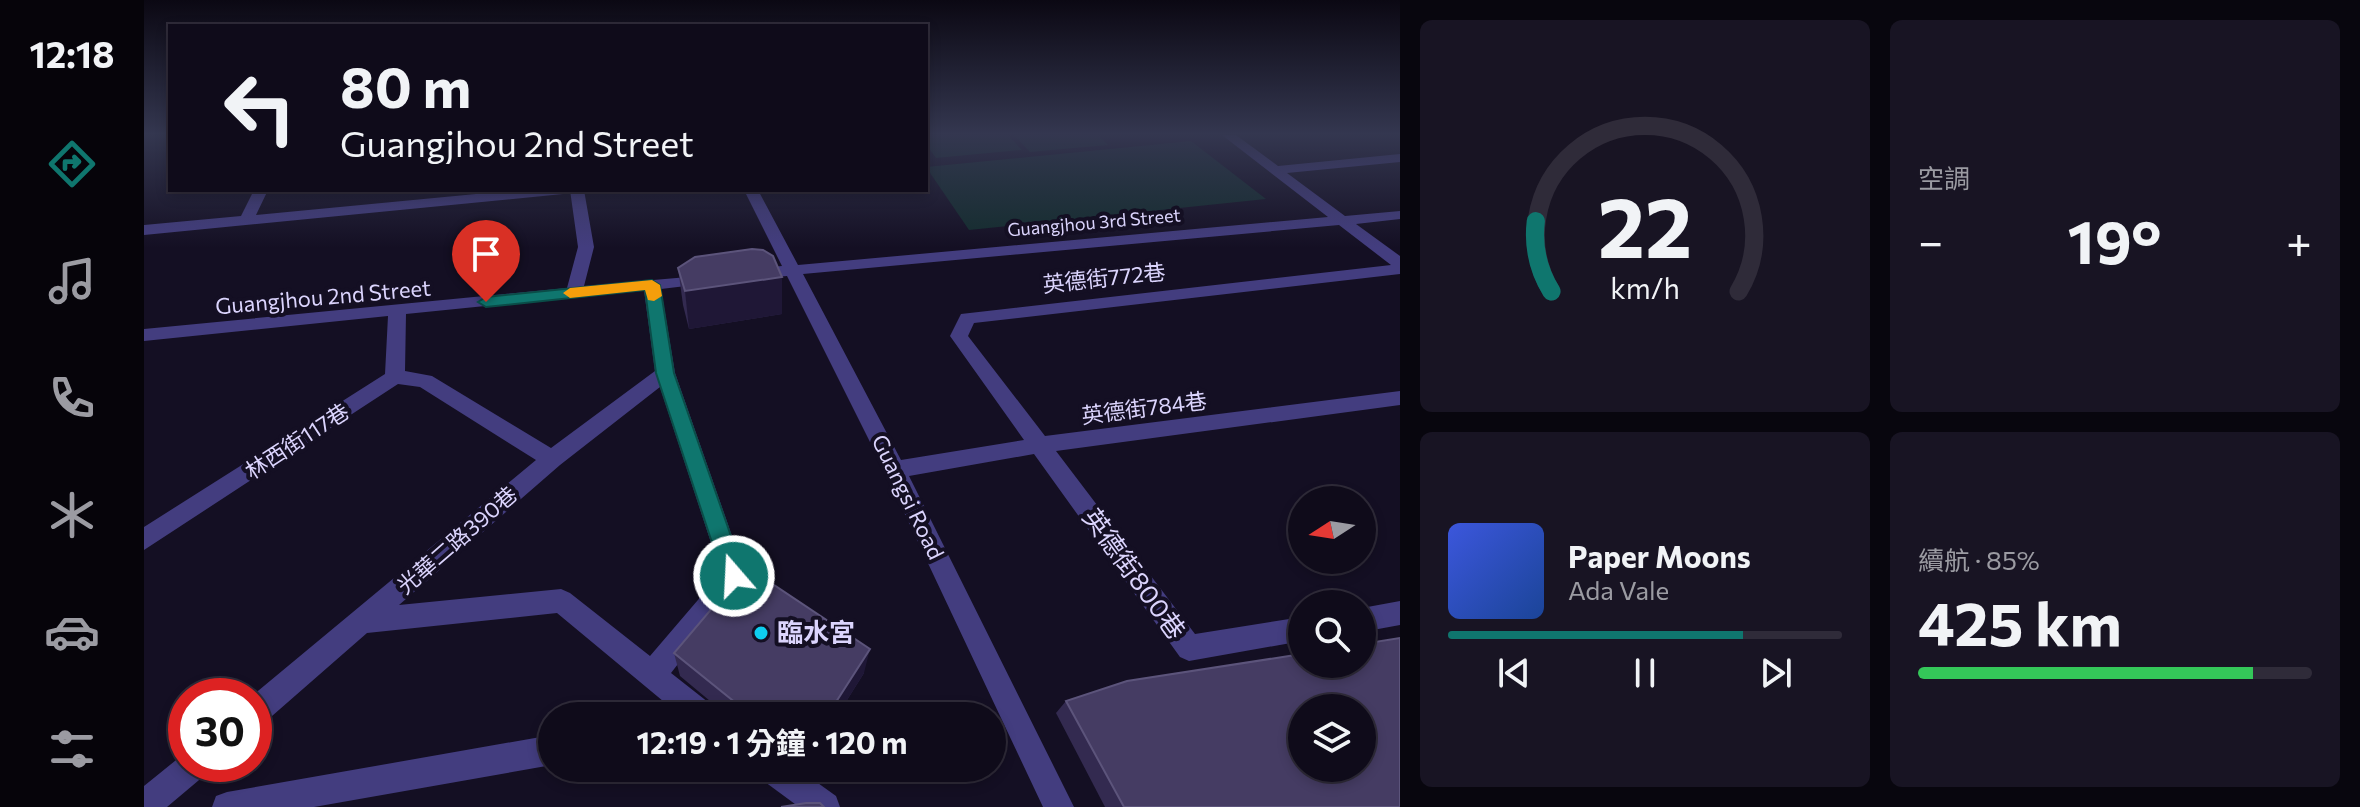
<!DOCTYPE html>
<html lang="zh-TW">
<head>
<meta charset="utf-8">
<style>
  :root { --surface:#0f0b1a; --page:#181423; --text:#f1f3f6; --muted:#9b9ba2; --line:#2f2b39; --accent:#0f766e }
  body { margin:0; font-family:Commissioner,"Noto Sans TC",sans-serif; background:var(--page); color:var(--text); height:100vh; display:flex; flex-direction:column; font-size:30px; white-space:nowrap }
  * { box-sizing:border-box; margin:0 }
  p { font-size:26px; color:var(--muted) }
  .icon { flex:none; width:44px; height:44px; fill:none; stroke:currentColor; stroke-width:2; stroke-linecap:round; stroke-linejoin:round }
  .map { position:relative; flex:1; overflow:hidden }
  .side { display:flex; flex-direction:column; gap:20px; padding:20px; background:#08060e; width:960px }
  .side>* { flex:none }
  .top-card { position:absolute; left:24px; top:24px; width:760px; height:168px; border-radius:0px; box-shadow:0 4px 12px #0003,0 0 0 2px var(--line); background:#0f0b1a; color:var(--text); overflow:hidden }
  .needle { width:52px; rotate:258deg }
  .fabs { position:absolute; left:1144px; top:486px; display:grid; gap:16px }
  .fabs a { display:grid; place-items:center; width:88px; height:88px; border-radius:50%; background:var(--surface); box-shadow:0 4px 12px #0003,0 0 0 2px var(--line); font-size:40px }
  .speed { position:absolute; left:24px; top:678px; display:flex; gap:16px; font-size:40px; font-weight:700; text-align:center }
  .speed>* { display:grid; place-content:center; width:104px; height:104px; border-radius:50%; background:var(--surface); box-shadow:0 4px 12px #0003,0 0 0 2px var(--line); line-height:1 }
  .speed .limit { border:12px solid #d22; background:#fff; color:#111 }
  .pin { position:absolute; display:grid; place-items:center; width:68px; height:68px; color:#fff; margin:-82px -34px; border-radius:50% 50% 50% 0; rotate:-45deg; box-shadow:0 0 8px #0007 }
  .pin .icon { rotate:45deg }
  .me { position:absolute; width:88px; margin:-44px; rotate:341deg; stroke-linejoin:round; filter:drop-shadow(0 0 6px #0008) }
  .turn { display:flex; align-items:center; gap:28px; height:168px; padding:0 40px; font-size:36px }
  .turn .icon { width:104px; height:104px; stroke-width:2.5 }
  .turn b { display:block; font-size:56px; line-height:68px }
  .big { font-size:60px; font-weight:700; line-height:1.1 }
  .side .card { flex:1; display:flex; flex-direction:column; justify-content:center; gap:12px; min-width:0; padding:0 28px; border-radius:12px; background:var(--page) }
  .side .dial { align-items:center; gap:0 }
  .dial svg { height:208px; overflow:visible; fill:none; stroke:var(--line); stroke-width:7; stroke-linecap:round; text-anchor:middle }
  .dial text { fill:var(--text); stroke:none }
  .song { display:flex; align-items:center; gap:24px }
  .cover { width:96px; height:96px; border-radius:12px; background:linear-gradient(135deg,hsl(230 70% 55%),hsl(220 70% 35%)) }
  .played { height:8px; border-radius:4px; background:linear-gradient(90deg,var(--accent) 75%,var(--line) 75%) }
  .keys { display:flex; justify-content:space-around; direction:ltr }
  .heat { display:flex; justify-content:space-between; align-items:center; font-size:44px; direction:ltr }
  .charge { height:12px; border-radius:6px; background:linear-gradient(90deg,#34c759 85%,var(--line) 0) }
  .side .tiles { flex:1; display:grid; gap:20px; grid-template-columns:repeat(2,1fr) }
  .trip { position:absolute; left:394px; top:702px; width:468px; height:80px; border-radius:40px; background:var(--surface); box-shadow:0 4px 12px #0003,0 0 0 2px var(--line); font-weight:700; line-height:80px; text-align:center }
  main { display:flex; flex:1; min-height:0 }
  .tabs { display:flex; flex-direction:column; width:144px; justify-content:space-around; align-items:center; background:#06040a; color:var(--muted) }
  .tabs .icon { width:56px; height:56px }
  .tabs .on { color:var(--accent) }
  .tabs b { font-size:36px; color:var(--text) }
  .map>svg:first-child { display:block }
  .green { fill:#132c2d }
  .lines { fill:none; stroke-linecap:round; stroke-linejoin:round }
  .minor { fill:#433d7f; fill-rule:evenodd }
  .wall { fill:#332a50 }
  .shaded-wall { fill:#1f1736 }
  .building { fill:#453c63; stroke:#5c547b; stroke-width:2; fill-rule:evenodd }
  .route { fill:#0f766e; stroke:#0a4d48; stroke-width:2 }
  .slow { fill:#f59e0b }
  .poi-dot { fill:#0ecdef; stroke:#140f23; stroke-width:3 }
  .labels { text-anchor:middle; stroke-width:8; stroke-linejoin:round; paint-order:stroke }
  .far-street-label { font-size:18px; fill:#dbd4fd; stroke:#140f23 }
  .street-label { font-size:22px; fill:#dbd4fd; stroke:#140f23 }
  .near-street-label { font-size:26px; fill:#dbd4fd; stroke:#140f23 }
  .near-poi-label { font-size:26px; font-weight:bold; fill:#dbd4fd; stroke:#140f23; text-anchor:start }
</style>
</head>
<body>
<main>
<nav class="tabs">
<b>12:18</b>
<svg class="icon on" aria-label="directions" viewBox="0 0 24 24"><path d="M12 3l9 9-9 9-9-9zM9 14v-3h6M13 9l2 2-2 2"/></svg>
<svg class="icon" aria-label="music" viewBox="0 0 24 24"><path d="M9 18V5l10-2v13"/><circle cx="6" cy="18" r="3"/><circle cx="16" cy="16" r="3"/></svg>
<svg class="icon" aria-label="phone" viewBox="0 0 24 24"><path d="M5 4h4l2 5-3 2q2 4 5 5l2-3 5 2v4C11 20 4 13 5 4z"/></svg>
<svg class="icon" aria-label="climate" viewBox="0 0 24 24"><path d="M12 3v18M4 7l16 10M4 17L20 7"/></svg>
<svg class="icon" aria-label="car" viewBox="0 0 24 24"><path d="M5 17H2v-5l4-1 3-4h7l3 4 3 1v5h-3M9 17h6M6 11h13"/><circle cx="7" cy="17" r="2"/><circle cx="17" cy="17" r="2"/></svg>
<svg class="icon" aria-label="filters" viewBox="0 0 24 24"><path d="M4 7h16M4 17h16"/><circle cx="9" cy="7" r="2"/><circle cx="15" cy="17" r="2"/></svg>
</nav>
<div class="map">
<svg width="1256" height="807" viewBox="0 0 1256 807">
  <rect width="100%" height="100%" fill="#140f23"/>
  <!-- green -->
  <g class="green">
    <path d="M782 135H864L878 150 792 158 782 144Z"/>
    <path d="M870 135H954L964 145 886 152Z"/>
    <path d="M1047 141 1122 199 825 230 782 167Z"/>
  </g>
  <g class="lines">
    <!-- minor -->
    <g class="minor">
      <path d="M1078 135H1092L1134 166 1256 154V162L1143 173 1201 216 1256 211V219L1212 224 1256 256V274L830 323 824 336 901 436 1256 391V405L912 451 1051 634 1158 617V641L1045 661 1036 657 890 454 765 476 930 807H899L740 470 643 276 609 279 601 274 609 269 638 266 600 190H614L654 265 1184 217ZM1195 225 1247 265 817 314 806 336 880 440 757 460 659 274Z"/>
      <path d="M110 190H124L112 215 374 190H440L450 247 440 286 567 275V283L517 289 531 373 602 576 527 673 569 706 573 716H537L413 613 223 633 120 723 110 727 108 696 392 460 276 387 254 384 0 550V527L241 374 244 316 0 341V329L423 288 434 247 426 190 419 194 0 235V225L97 216ZM500 290 511 371 407 448 288 376 261 371 262 314ZM516 387 577 573 506 656 426 593 417 589 255 605 416 465Z"/>
      <path d="M1256 601V625L1218 632V608Z"/>
      <path d="M408 735V765L170 807H68L72 796 83 792Z"/>
      <path d="M42 752V764H65L61 775 23 807H0V786Z"/>
      <path d="M613 768H653L692 796 696 807H655L617 779Z"/>
    </g>
  </g>
  <!-- wall -->
  <g class="wall">
    <path d="M534 268 638 314 545 329 539 305Z"/>
    <path d="M530 653 720 673 693 716H584L536 676Z"/>
    <path d="M922 701 1256 807H961L912 713Z"/>
  </g>
  <!-- shaded-wall -->
  <g class="shaded-wall">
    <path d="M638 277V314L545 329 541 291Z"/>
    <path d="M726 649 720 673 693 716H683Z"/>
  </g>
  <!-- building -->
  <g class="building">
    <path d="M608 249 619 250 629 256 638 277 541 291 534 268 551 257Z"/>
    <path d="M603 567 726 649 683 716H608L530 653Z"/>
    <path d="M1256 638V807H980L922 701 983 681 1158 654V664H1218V644ZM1158 708H1218V768H1158Z"/>
    <path d="M662 803H676L680 807H637Z"/>
  </g>
  <!-- sky -->
  <linearGradient id="sky" x2="0" y2="1"><stop stop-color="#0b0813"/><stop offset="0.54" stop-color="#343750"/><stop offset="1" stop-color="#343750" stop-opacity="0"/></linearGradient>
  <rect width="1256" height="248" fill="url(#sky)"/>
  <!-- route -->
  <path class="route" d="M508 280 516 285 530 373 601 576 598 583 590 586 582 583 579 576 512 373 501 290 342 307 334 302 342 297Z"/>
  <!-- slow -->
  <path class="slow" d="M508 280 516 285 518 296 510 301 504 300 501 290 426 298 419 293 426 288Z"/>
  <!-- markers -->
  <circle class="poi-dot" cx="617" cy="633" r="8"/>
  <g class="labels">
    <!-- far-street labels -->
    <g class="far-street-label">
      <text transform="translate(950 223) rotate(-5)" y="6">Guangjhou 3rd Street</text>
    </g>
    <!-- street labels -->
    <g class="street-label">
      <text transform="translate(960 278) rotate(-6)" y="8">英德街772巷</text>
      <text transform="translate(179 297) rotate(-5)" y="8">Guangjhou 2nd Street</text>
      <text transform="translate(1000 408) rotate(-7)" y="8">英德街784巷</text>
      <text transform="translate(153 441) rotate(-33)" y="8">林西街117巷</text>
      <text transform="translate(764 497) rotate(64)" y="8">Guangsi Road</text>
      <text transform="translate(313 540) rotate(-41)" y="8">光華二路390巷</text>
    </g>
    <!-- near-street labels -->
    <g class="near-street-label">
      <text transform="translate(990 574) rotate(54)" y="9">英德街800巷</text>
    </g>
    <!-- near-poi labels -->
    <g class="near-poi-label">
      <text x="633" y="642">臨水宮</text>
    </g>
  </g>
</svg>
<div class="fabs">
<a><svg class="needle" viewBox="-14 -14 28 28"><path d="M0-13l5 13h-10z" fill="#e53935"/><path d="M0 13l5-13h-10z" fill="#9b9ba2"/></svg></a>
<a><svg class="icon" aria-label="search" viewBox="0 0 24 24"><circle cx="10" cy="10" r="6"/><path d="M15 15l6 6"/></svg></a>
<a><svg class="icon" aria-label="layers" viewBox="0 0 24 24"><path d="M12 4l9 5-9 5-9-5zM3 14l9 5 9-5"/></svg></a>
</div>
<div class="speed"><div class="limit">30</div></div>
<div class="pin" style="left:342px;top:302px;background:#d93025"><svg class="icon" aria-label="arrive" viewBox="0 0 24 24"><path d="M6 21V4h12l-3 4 3 4H6"/></svg></div>
<svg class="me" style="left:590px;top:576px" viewBox="-20 -20 40 40"><circle r="17" fill="#0f766e" stroke="#fff" stroke-width="3"/><path d="M0-11L8 9 0 5-8 9z" fill="#fff"/></svg>
<div class="trip">12:19 · 1 分鐘 · 120 m</div>
<div class="top-card">
<div class="turn"><svg class="icon" aria-label="left" viewBox="0 0 24 24"><path d="M17 20v-9H6M10 6l-5 5 5 5"/></svg><div><b>80 m</b>Guangjhou 2nd Street</div></div>
</div>
</div>
<section class="side">
<div class="tiles">
<div class="card dial"><svg viewBox="0 0 100 80">
<path d="M14 69A42 42 0 1 1 86 69"/>
<path d="M14 69A42 42 0 0 1 8 42" stroke="#0f766e"/>
<text x="50" y="56" font-size="32" font-weight="700">22</text>
<text x="50" y="72" font-size="11">km/h</text>
</svg></div>
<div class="card"><p>空調</p>
<div class="heat"><a>−</a><b class="big">19°</b><a>+</a></div>
</div>
<div class="card">
<div class="song"><i class="cover"></i><div><b>Paper Moons</b><p>Ada Vale</p></div></div>
<div class="played"></div>
<div class="keys"><svg class="icon" aria-label="previous" viewBox="0 0 24 24"><path d="M18 5L8 12l10 7zM5 5v14"/></svg><svg class="icon" aria-label="pause" viewBox="0 0 24 24"><path d="M8 5v14M16 5v14"/></svg><svg class="icon" aria-label="next" viewBox="0 0 24 24"><path d="M6 5l10 7-10 7zM19 5v14"/></svg></div>
</div>
<div class="card"><p>續航 · 85%</p><b class="big">425 km</b><div class="charge"></div></div>
</div>
</section>
</main>
</body>
</html>
